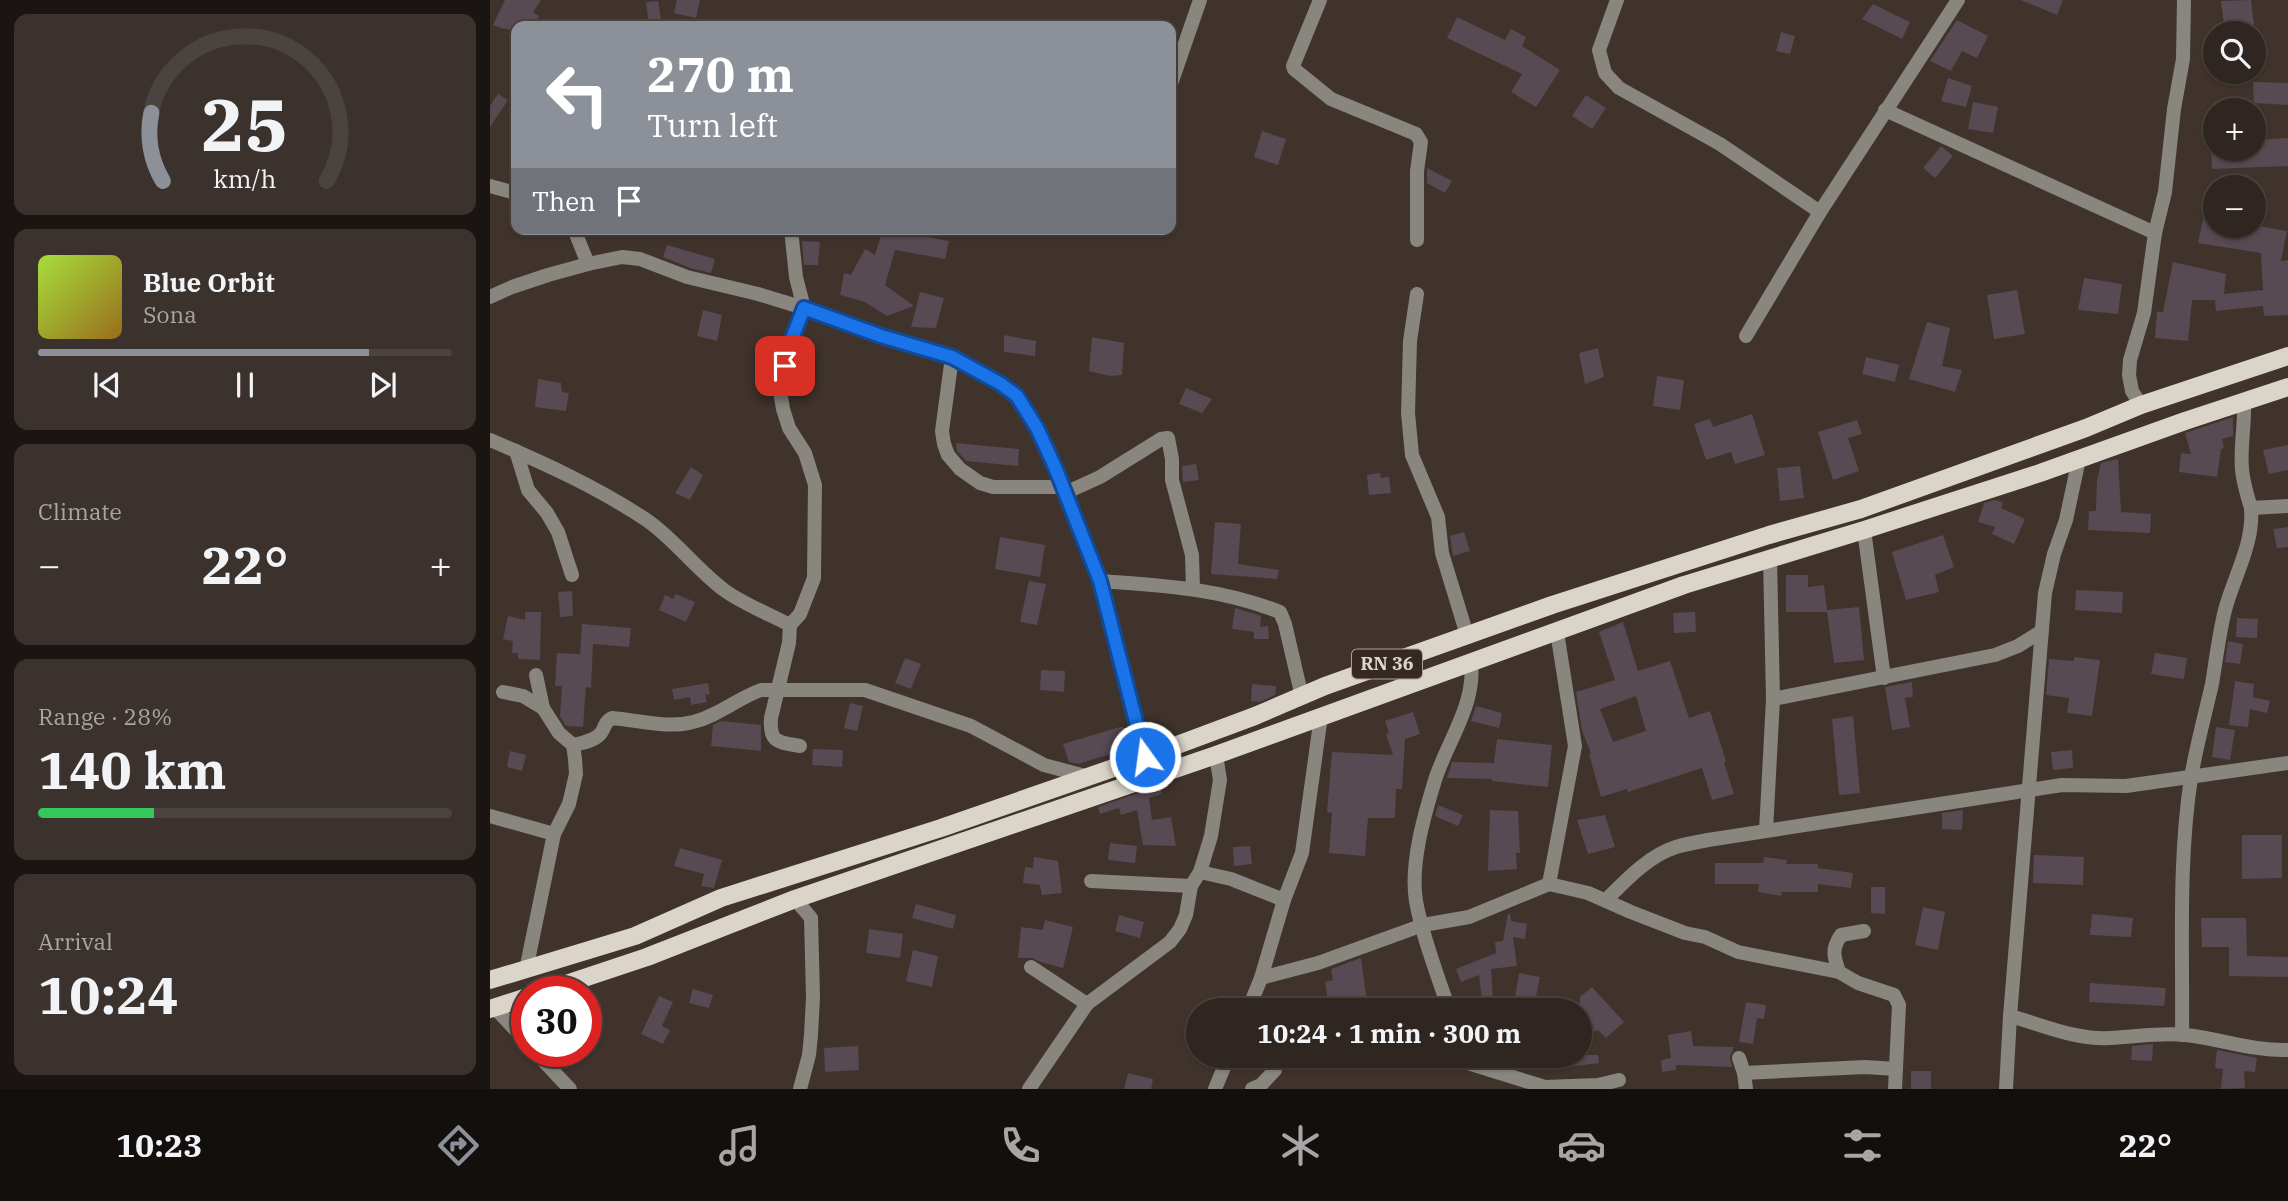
<!DOCTYPE html>
<html lang="en">
<head>
<meta charset="utf-8">
<style>
  :root { --surface:#2f2621; --page:#3b322e; --text:#f1f3f6; --muted:#a7a5a5; --line:#4a433f; --accent:#8c9099 }
  body { margin:0; font-family:"IBM Plex Serif",serif; background:var(--page); color:var(--text); height:100vh; display:flex; flex-direction:column; font-size:26px; white-space:nowrap }
  * { box-sizing:border-box; margin:0 }
  p { font-size:23px; color:var(--muted) }
  .icon { flex:none; width:38px; height:38px; fill:none; stroke:currentColor; stroke-width:2; stroke-linecap:round; stroke-linejoin:round }
  .map { position:relative; flex:1; overflow:hidden }
  .side { display:flex; flex-direction:column; gap:14px; padding:14px; background:#1a1512; width:490px }
  .side>* { flex:none }
  .hud { position:absolute; left:21px; top:21px; width:665px; height:214px; border-radius:14px; box-shadow:0 2px 5px #0004,0 0 0 2px var(--line); background:#8c9099; color:#fff; overflow:hidden }
  .buttons { position:absolute; left:1713px; top:21px; display:grid; gap:14px }
  .buttons a { display:grid; place-items:center; width:63px; height:63px; border-radius:50%; background:var(--surface); box-shadow:0 2px 5px #0004,0 0 0 2px var(--line); font-size:35px }
  .speed { position:absolute; left:21px; top:976px; display:flex; gap:14px; font-size:35px; font-weight:700; text-align:center }
  .speed>* { display:grid; place-content:center; width:91px; height:91px; border-radius:50%; background:var(--surface); box-shadow:0 2px 5px #0004,0 0 0 2px var(--line); line-height:1 }
  .speed .limit { border:10px solid #d22; background:#fff; color:#111 }
  .pin { position:absolute; display:grid; place-items:center; width:60px; height:60px; color:#fff; margin:-30px; border-radius:14px; box-shadow:0 4px 10px #0006 }
  .me { position:absolute; width:77px; margin:-38px; rotate:346deg; stroke-linejoin:round; filter:drop-shadow(0 0 5px #0008) }
  .turn { display:flex; align-items:center; gap:24px; height:147px; padding:0 21px; font-size:32px }
  .turn .icon { width:91px; height:91px; stroke-width:2.5 }
  .turn b { display:block; font-size:49px; line-height:60px }
  .then { display:flex; align-items:center; height:66px; padding:0 21px; background:#0003; gap:14px; font-size:26px }
  .big { font-size:52px; font-weight:700; line-height:1.1 }
  .side .tile { flex:1; display:flex; flex-direction:column; justify-content:center; gap:10px; min-width:0; padding:0 24px; border-radius:14px; background:var(--page) }
  .side .dial { align-items:center; gap:0 }
  .dial svg { height:182px; overflow:visible; fill:none; stroke:var(--line); stroke-width:7; stroke-linecap:round; text-anchor:middle }
  .dial text { fill:var(--text); stroke:none }
  .song { display:flex; align-items:center; gap:21px }
  .cover { width:84px; height:84px; border-radius:10px; background:linear-gradient(135deg,hsl(80 70% 55%),hsl(40 70% 35%)) }
  .played { height:7px; border-radius:4px; background:linear-gradient(90deg,var(--accent) 80%,var(--line) 80%) }
  .keys { display:flex; justify-content:space-around; direction:ltr }
  .heat { display:flex; justify-content:space-between; align-items:center; font-size:38px; direction:ltr }
  .charge { height:10px; border-radius:5px; background:linear-gradient(90deg,#34c759 28%,var(--line) 0) }
  .trip { position:absolute; left:696px; top:998px; width:406px; height:70px; border-radius:35px; background:var(--surface); box-shadow:0 2px 5px #0004,0 0 0 2px var(--line); font-weight:700; line-height:70px; text-align:center }
  .menu { display:flex; height:112px; justify-content:space-around; align-items:center; background:#130f0d; color:var(--muted) }
  .menu .icon { width:49px; height:49px }
  .menu .selected { color:var(--accent) }
  .menu b { font-size:32px; color:var(--text) }
  main { display:flex; flex:1; min-height:0 }
  .map>svg:first-child { display:block }
  .building { fill:#574a52; fill-rule:evenodd }
  .lines { fill:none; stroke-linecap:round; stroke-linejoin:round }
  .minor { stroke:#89857f; stroke-width:14 }
  .major { stroke:#dbd4c8; stroke-width:18 }
  .route-casing { stroke:#114b97; stroke-width:18 }
  .route { stroke:#1a73e8; stroke-width:12 }
  .labels { text-anchor:middle; stroke-width:7; stroke-linejoin:round; paint-order:stroke }
  .shield { fill:#352922; stroke:#aca29d; stroke-width:2 }
  .shield-label { font-size:18px; font-weight:bold; fill:#dfd6d2 }
</style>
</head>
<body>
<main>
<section class="side">
<div class="tile dial"><svg viewBox="0 0 100 80">
<path d="M14 69A42 42 0 1 1 86 69"/>
<path d="M14 69A42 42 0 0 1 9 39" stroke="#8c9099"/>
<text x="50" y="56" font-size="32" font-weight="700">25</text>
<text x="50" y="72" font-size="11">km/h</text>
</svg></div>
<div class="tile">
<div class="song"><i class="cover"></i><div><b>Blue Orbit</b><p>Sona</p></div></div>
<div class="played"></div>
<div class="keys"><svg class="icon" aria-label="previous" viewBox="0 0 24 24"><path d="M18 5L8 12l10 7zM5 5v14"/></svg><svg class="icon" aria-label="pause" viewBox="0 0 24 24"><path d="M8 5v14M16 5v14"/></svg><svg class="icon" aria-label="next" viewBox="0 0 24 24"><path d="M6 5l10 7-10 7zM19 5v14"/></svg></div>
</div>
<div class="tile"><p>Climate</p>
<div class="heat"><a>−</a><b class="big">22°</b><a>+</a></div>
</div>
<div class="tile"><p>Range · 28%</p><b class="big">140 km</b><div class="charge"></div></div>
<div class="tile"><p>Arrival</p><b class="big">10:24</b></div>
</section>
<div class="map">
<svg width="1798" height="1089" viewBox="0 0 1798 1089">
  <rect width="100%" height="100%" fill="#3f332c"/>
  <!-- building -->
  <g class="building">
    <path d="M15 0H51L43 12 49 16 43 26H26V34L15 28 14 29 3 25Z"/>
    <path d="M187 0H210L206 18 184 13Z"/>
    <path d="M1531 0H1573L1567 15Z"/>
    <path d="M1761 0 1765 33H1735L1731 1Z"/>
    <path d="M168 1 172 26H159L156 2Z"/>
    <path d="M1383 4 1420 22 1412 39 1372 19Z"/>
    <path d="M967 17 1015 40 1021 29 1036 37 1032 46 1070 70 1046 107 1021 92 1032 74 957 38Z"/>
    <path d="M1467 20 1498 36 1487 58 1472 51 1461 71 1440 61Z"/>
    <path d="M1291 32 1305 36 1300 54 1286 51Z"/>
    <path d="M1458 78 1482 86 1476 107 1451 101Z"/>
    <path d="M1763 82 1798 83V105L1764 103Z"/>
    <path d="M8 94 18 100 0 127V106Z"/>
    <path d="M1096 95 1116 108 1102 129 1082 116Z"/>
    <path d="M1483 102 1508 107 1503 133 1478 129Z"/>
    <path d="M772 131 796 139 788 165 764 157Z"/>
    <path d="M1798 138V166L1722 169 1721 149H1764V140Z"/>
    <path d="M1451 146 1463 156 1445 178 1433 168Z"/>
    <path d="M937 168 962 181 955 193 937 183Z"/>
    <path d="M1714 215 1726 218V226H1768L1797 231 1791 261 1798 260V315L1774 316 1773 306 1726 311 1725 300H1702L1698 341 1665 338 1667 312H1673L1683 262 1736 274 1734 294 1773 290 1771 253 1708 243Z"/>
    <path d="M393 229 459 241 455 259 405 250 395 285 424 306 397 316 375 302 350 295 354 273 361 275 375 249 385 255Z"/>
    <path d="M312 241 330 242 328 265H314Z"/>
    <path d="M177 245 225 259 221 273 200 268 173 257Z"/>
    <path d="M1594 278 1632 284 1628 314 1588 310Z"/>
    <path d="M1527 290 1535 334 1504 339 1497 295Z"/>
    <path d="M430 292 454 298 446 328 421 327Z"/>
    <path d="M213 310 232 315 227 341 207 336Z"/>
    <path d="M1437 322 1460 328 1452 366 1472 370 1465 392 1419 379Z"/>
    <path d="M514 335 546 341 545 356 514 352Z"/>
    <path d="M602 337 634 343 632 375 620 376 599 371Z"/>
    <path d="M1108 348 1114 377 1095 384 1089 353Z"/>
    <path d="M1376 357 1409 365 1405 382 1372 374Z"/>
    <path d="M1167 376 1194 380 1190 410 1163 406Z"/>
    <path d="M48 379 71 383 72 392 79 393 76 411 45 407Z"/>
    <path d="M696 388 722 399 712 413 689 404Z"/>
    <path d="M1262 414 1275 455 1245 464 1241 452 1216 460 1204 424 1220 419 1223 427Z"/>
    <path d="M1743 417V436L1732 439 1734 448 1731 449 1727 477 1689 472 1691 453 1701 454 1695 433Z"/>
    <path d="M1367 420 1372 434 1358 438 1369 471 1343 480 1328 432Z"/>
    <path d="M466 443 529 449 528 466 476 461 467 451Z"/>
    <path d="M1798 445V470L1779 474 1773 450Z"/>
    <path d="M1628 459 1631 512 1661 514 1660 533 1598 530 1599 511H1606L1607 480 1611 463Z"/>
    <path d="M706 464 709 480 693 482 692 466Z"/>
    <path d="M1310 466 1314 498 1290 501 1287 468Z"/>
    <path d="M201 467 213 475 200 500 185 493Z"/>
    <path d="M890 473 891 478 899 477 901 493 879 495 877 475Z"/>
    <path d="M1504 500 1513 502 1511 508 1535 519 1524 544 1502 534 1505 527 1488 522 1494 503Z"/>
    <path d="M725 522 751 524 748 564 789 570 787 579 721 574Z"/>
    <path d="M1798 527V547L1787 548 1783 529Z"/>
    <path d="M974 532 980 551 963 556 960 536Z"/>
    <path d="M1453 535 1464 567 1445 575 1449 592 1416 600 1402 552Z"/>
    <path d="M510 537 555 545 550 577 505 569Z"/>
    <path d="M1296 575H1318V587L1334 585 1337 610 1369 607 1374 660 1344 663 1337 612H1296Z"/>
    <path d="M539 581 556 584 547 625 530 622Z"/>
    <path d="M1586 590 1633 592 1632 613 1585 610Z"/>
    <path d="M82 591 83 616 70 617 68 592Z"/>
    <path d="M186 594 205 602 196 622 169 610 175 595 183 599Z"/>
    <path d="M745 608 771 616 770 627 778 626 779 639H764V632L742 629Z"/>
    <path d="M35 612H51L50 660 28 659V653H22L23 641 13 639 18 616 35 620Z"/>
    <path d="M1205 612 1206 632 1184 633 1183 613Z"/>
    <path d="M1747 618 1768 619 1767 638 1746 637Z"/>
    <path d="M1133 622 1148 671 1180 661 1199 718 1220 711 1236 761 1234 762 1244 794 1222 800 1212 768 1138 792 1137 789 1111 797 1099 754 1101 753 1092 731 1086 692 1125 680 1109 632ZM1146 696 1156 731 1123 742 1110 709Z"/>
    <path d="M92 624 141 628 139 647 103 644 101 688 96 687 93 727 76 726 70 716 72 686H65L67 653 90 654Z"/>
    <path d="M1738 641 1753 644 1750 664 1735 662Z"/>
    <path d="M1665 653 1697 658 1694 679 1661 674Z"/>
    <path d="M1584 657 1610 660 1602 716 1577 713 1579 698 1556 695 1559 659 1584 661Z"/>
    <path d="M415 658 431 664 421 689 405 683Z"/>
    <path d="M551 670 575 671 574 692 550 690Z"/>
    <path d="M1745 681 1764 684 1763 697 1780 701 1777 713 1760 709 1758 727 1739 725Z"/>
    <path d="M1422 682 1423 697 1415 698 1420 727 1402 730 1395 687Z"/>
    <path d="M218 683 220 694 215 695 217 702 201 705 200 697 184 700 182 689Z"/>
    <path d="M762 684 786 686 785 695 770 702 761 701Z"/>
    <path d="M360 703 373 706 367 731 354 728Z"/>
    <path d="M986 706 1012 713 1009 728 981 721Z"/>
    <path d="M923 712 930 734 915 739 912 789H906L905 818H878L875 856 839 853 842 813 837 812 842 752 903 755 896 734 899 733 895 721Z"/>
    <path d="M1363 716 1370 793 1349 795 1342 719Z"/>
    <path d="M231 721 271 725V751L221 746 223 725Z"/>
    <path d="M633 726 640 748 588 764 579 762 573 744Z"/>
    <path d="M1726 727 1745 730 1740 760 1722 757Z"/>
    <path d="M1007 739 1062 745 1058 787 1002 781V779L957 778 962 762 1004 763Z"/>
    <path d="M323 749 353 750 352 767 322 765Z"/>
    <path d="M1582 750 1583 768 1563 770 1561 752Z"/>
    <path d="M20 751 36 755 32 771 17 767Z"/>
    <path d="M669 786 672 794 659 798 662 820 681 817 686 846 653 845 647 810 631 815 629 808 610 814 608 807Z"/>
    <path d="M948 805 973 815 968 826 945 816Z"/>
    <path d="M1000 810 1028 811 1030 853H1026L1027 869 998 871Z"/>
    <path d="M1473 810 1472 830 1452 829V813Z"/>
    <path d="M1115 815 1125 847 1098 854 1087 820Z"/>
    <path d="M1752 835H1792V878L1752 879Z"/>
    <path d="M620 843 647 846 645 863 618 860Z"/>
    <path d="M760 846 762 864 744 866 743 847Z"/>
    <path d="M190 848 232 860 224 888 211 886 214 874 184 866Z"/>
    <path d="M1544 855 1594 857 1593 885 1543 883Z"/>
    <path d="M544 857 568 861 572 893 552 895 550 885 533 883 535 867 543 868Z"/>
    <path d="M1274 857 1297 860 1296 864H1328V868L1363 873 1361 888 1328 884V892H1292L1291 896 1268 892 1269 884H1225V863H1273Z"/>
    <path d="M1381 887H1395V914L1381 913Z"/>
    <path d="M426 904 466 915 463 929 422 918Z"/>
    <path d="M1433 907 1455 912 1448 950 1425 945Z"/>
    <path d="M1018 914H1020L1021 921 1037 924 1035 939 1023 937 1027 966 1001 969 1003 1000 992 1001 989 975 971 982 966 969 1006 953 1005 942 1013 941Z"/>
    <path d="M1602 914 1643 918 1641 937 1600 935Z"/>
    <path d="M629 915 654 922 650 938 625 931Z"/>
    <path d="M1711 918H1756L1757 956 1798 957V977L1739 976V947H1712Z"/>
    <path d="M555 920 583 927 573 968 551 962 542 958H528L531 927 553 930Z"/>
    <path d="M379 929 413 934 410 958 376 953Z"/>
    <path d="M423 950 448 956 442 987 416 981Z"/>
    <path d="M871 958 877 1002 839 1007 835 982 843 980 841 969Z"/>
    <path d="M1029 973 1050 977 1043 1010H1023Z"/>
    <path d="M1600 983 1676 988 1674 1006 1599 1002Z"/>
    <path d="M1102 987 1134 1022 1116 1038 1108 1030 1090 1038V997Z"/>
    <path d="M203 989 223 995 219 1008 199 1003Z"/>
    <path d="M169 996 183 1002 172 1026 180 1030 173 1044 151 1034Z"/>
    <path d="M1256 1002 1276 1005 1274 1019 1267 1018 1263 1044 1249 1042Z"/>
    <path d="M1201 1031 1203 1046 1244 1047 1240 1057 1242 1067 1186 1065V1070L1172 1072 1171 1060 1181 1058 1178 1035Z"/>
    <path d="M1663 1044 1662 1061 1641 1060 1642 1046Z"/>
    <path d="M368 1046 369 1070 335 1072 334 1048Z"/>
    <path d="M1727 1050 1767 1058 1765 1072 1754 1071 1755 1088 1731 1089 1733 1069 1725 1068Z"/>
    <path d="M1063 1055H1108L1109 1063 1064 1069Z"/>
    <rect x="1421" y="1071" width="20" height="18"/>
    <path d="M638 1073 663 1079 661 1089H634Z"/>
  </g>
  <g class="lines">
    <!-- minor -->
    <g class="minor">
      <path d="M830 0 803 66 804 69 841 99 926 134 931 142 927 171V240"/>
      <path d="M1127 0 1109 50 1115 73 1129 88 1230 144 1330 212"/>
      <path d="M681 84 710 0"/>
      <path d="M1395 110 1665 233"/>
      <path d="M0 186 26 193"/>
      <path d="M84 229 98 264"/>
      <path d="M927 294 920 341 918 413 922 455 948 517 952 553 977 635"/>
      <path d="M0 297 22 287 58 275 98 264 132 257 150 259 197 277 268 294 314 308 391 336 462 357 511 384 527 396 547 427 565 467 610 581 655 757"/>
      <path d="M1256 336 1330 212 1468 0"/>
      <path d="M462 357 452 431 454 444 458 455 470 469 490 483 503 487H573"/>
      <path d="M1754 402C1755 425 1750 447 1752 469 1753 482 1757 495 1761 508L1798 506"/>
      <path d="M1651 405 1642 391 1639 375 1640 360 1654 313 1665 233 1675 192 1684 109 1693 59 1694 0"/>
      <path d="M0 440C54 463 109 488 158 521 186 541 206 569 234 590 253 604 279 614 300 625L299 643 281 718C279 743 288 742 310 746"/>
      <path d="M26 451 38 490 57 513 68 532 82 575"/>
      <path d="M575 493 610 477 671 439 678 438 682 459V480L702 555 703 588"/>
      <path d="M1374 530 1394 678"/>
      <path d="M610 581C675 586 729 588 790 612L795 624 812 697"/>
      <path d="M300 625 310 614 324 578 325 485 315 453 299 428 293 409 290 391 301 341 314 308 306 277 301 229"/>
      <path d="M46 675 53 708"/>
      <path d="M13 692 33 696 53 708 69 733 83 745 85 759 86 774 79 804 64 834 36 970"/>
      <path d="M1283 699 1505 655 1528 646 1552 631"/>
      <path d="M83 745C92 743 105 741 111 733 116 726 114 722 122 718 148 720 177 729 203 722 228 716 248 698 271 690H375L481 726 554 765 599 777"/>
      <path d="M726 755 730 780 721 836 710 872 741 879 794 900"/>
      <path d="M0 816 64 834"/>
      <path d="M1276 831 1283 699 1280 559"/>
      <path d="M601 881 701 886"/>
      <path d="M1059 884 1085 746 1067 632"/>
      <path d="M305 899 321 918 323 997 321 1035 319 1055 310 1089"/>
      <path d="M1116 900C1136 880 1158 856 1186 847 1196 844 1207 842 1218 840L1572 785 1636 786 1798 763"/>
      <path d="M541 967 597 1004 680 942 690 929 696 915 701 886 710 872"/>
      <path d="M1349 972 1368 983 1404 995 1409 1005 1405 1089"/>
      <path d="M771 978 828 963 933 925 979 917 1059 884 1098 893 1141 912 1195 933 1215 937 1248 952 1349 972C1344 956 1341 950 1351 935L1374 931"/>
      <path d="M5 1008 37 1042"/>
      <path d="M758 1010 771 978 794 900 812 853 831 716"/>
      <path d="M959 1010C948 976 932 936 926 901 920 864 934 816 945 780 957 742 986 704 981 663"/>
      <path d="M1520 1016C1553 1025 1585 1040 1620 1038 1646 1037 1670 1032 1696 1035 1731 1039 1763 1051 1798 1050"/>
      <path d="M1692 1035C1693 949 1688 863 1701 778 1706 747 1715 715 1722 684 1726 660 1729 634 1735 610 1744 576 1764 544 1761 508"/>
      <path d="M45 1052 80 1089"/>
      <path d="M972 1055 981 1064 1055 1087 1108 1085 1129 1080"/>
      <path d="M1249 1058 1254 1073 1375 1067 1406 1069"/>
      <path d="M1254 1073 1256 1089"/>
      <path d="M539 1089 597 1004"/>
      <path d="M725 1089 739 1055"/>
      <path d="M762 1089 771 1085 785 1070"/>
      <path d="M1516 1089 1520 1016 1555 593 1564 554 1576 520 1589 459"/>
    </g>
    <!-- major -->
    <g class="major">
      <path d="M0 980 145 936 231 898 451 828 655 757 765 716 835 686 1062 605 1279 535 1371 509 1596 428 1651 405 1798 356"/>
      <path d="M52 992 157 957 305 899 726 755 1194 585 1374 530 1550 473 1695 421 1798 387"/>
      <path d="M0 1009 37 997"/>
    </g>
  </g>
  <g class="lines">
    <!-- route casing -->
    <g class="route-casing">
      <path id="route" d="M295 366 301 341 314 308 391 336 462 357 511 384 527 396 547 428 565 467 610 581 655 757"/>
    </g>
    <!-- route -->
    <use href="#route" class="route"/>
  </g>
  <g class="labels">
    <!-- shield labels -->
    <rect class="shield" x="862" y="649.5" width="70" height="29" rx="5"/>
    <g class="shield-label">
      <text x="897" y="670">RN 36</text>
    </g>
  </g>
</svg>
<div class="buttons">
<a><svg class="icon" aria-label="search" viewBox="0 0 24 24"><circle cx="10" cy="10" r="6"/><path d="M15 15l6 6"/></svg></a>
<a>+</a>
<a>−</a>
</div>
<div class="speed"><div class="limit">30</div></div>
<div class="pin" style="left:295px;top:366px;background:#d93025"><svg class="icon" aria-label="arrive" viewBox="0 0 24 24"><path d="M6 21V4h12l-3 4 3 4H6"/></svg></div>
<svg class="me" style="left:655px;top:757px" viewBox="-20 -20 40 40"><circle r="17" fill="#1a73e8" stroke="#fff" stroke-width="3"/><path d="M0-11L8 9 0 5-8 9z" fill="#fff"/></svg>
<div class="trip">10:24 · 1 min · 300 m</div>
<div class="hud">
<div class="turn"><svg class="icon" aria-label="left" viewBox="0 0 24 24"><path d="M17 20v-9H6M10 6l-5 5 5 5"/></svg><div><b>270 m</b>Turn left</div></div>
<div class="then">Then<svg class="icon" aria-label="arrive" viewBox="0 0 24 24"><path d="M6 21V4h12l-3 4 3 4H6"/></svg></div>
</div>
</div>
</main>
<nav class="menu">
<b>10:23</b>
<svg class="icon selected" aria-label="directions" viewBox="0 0 24 24"><path d="M12 3l9 9-9 9-9-9zM9 14v-3h6M13 9l2 2-2 2"/></svg>
<svg class="icon" aria-label="music" viewBox="0 0 24 24"><path d="M9 18V5l10-2v13"/><circle cx="6" cy="18" r="3"/><circle cx="16" cy="16" r="3"/></svg>
<svg class="icon" aria-label="phone" viewBox="0 0 24 24"><path d="M5 4h4l2 5-3 2q2 4 5 5l2-3 5 2v4C11 20 4 13 5 4z"/></svg>
<svg class="icon" aria-label="climate" viewBox="0 0 24 24"><path d="M12 3v18M4 7l16 10M4 17L20 7"/></svg>
<svg class="icon" aria-label="car" viewBox="0 0 24 24"><path d="M5 17H2v-5l4-1 3-4h7l3 4 3 1v5h-3M9 17h6M6 11h13"/><circle cx="7" cy="17" r="2"/><circle cx="17" cy="17" r="2"/></svg>
<svg class="icon" aria-label="filters" viewBox="0 0 24 24"><path d="M4 7h16M4 17h16"/><circle cx="9" cy="7" r="2"/><circle cx="15" cy="17" r="2"/></svg>
<b>22°</b>
</nav>
</body>
</html>
